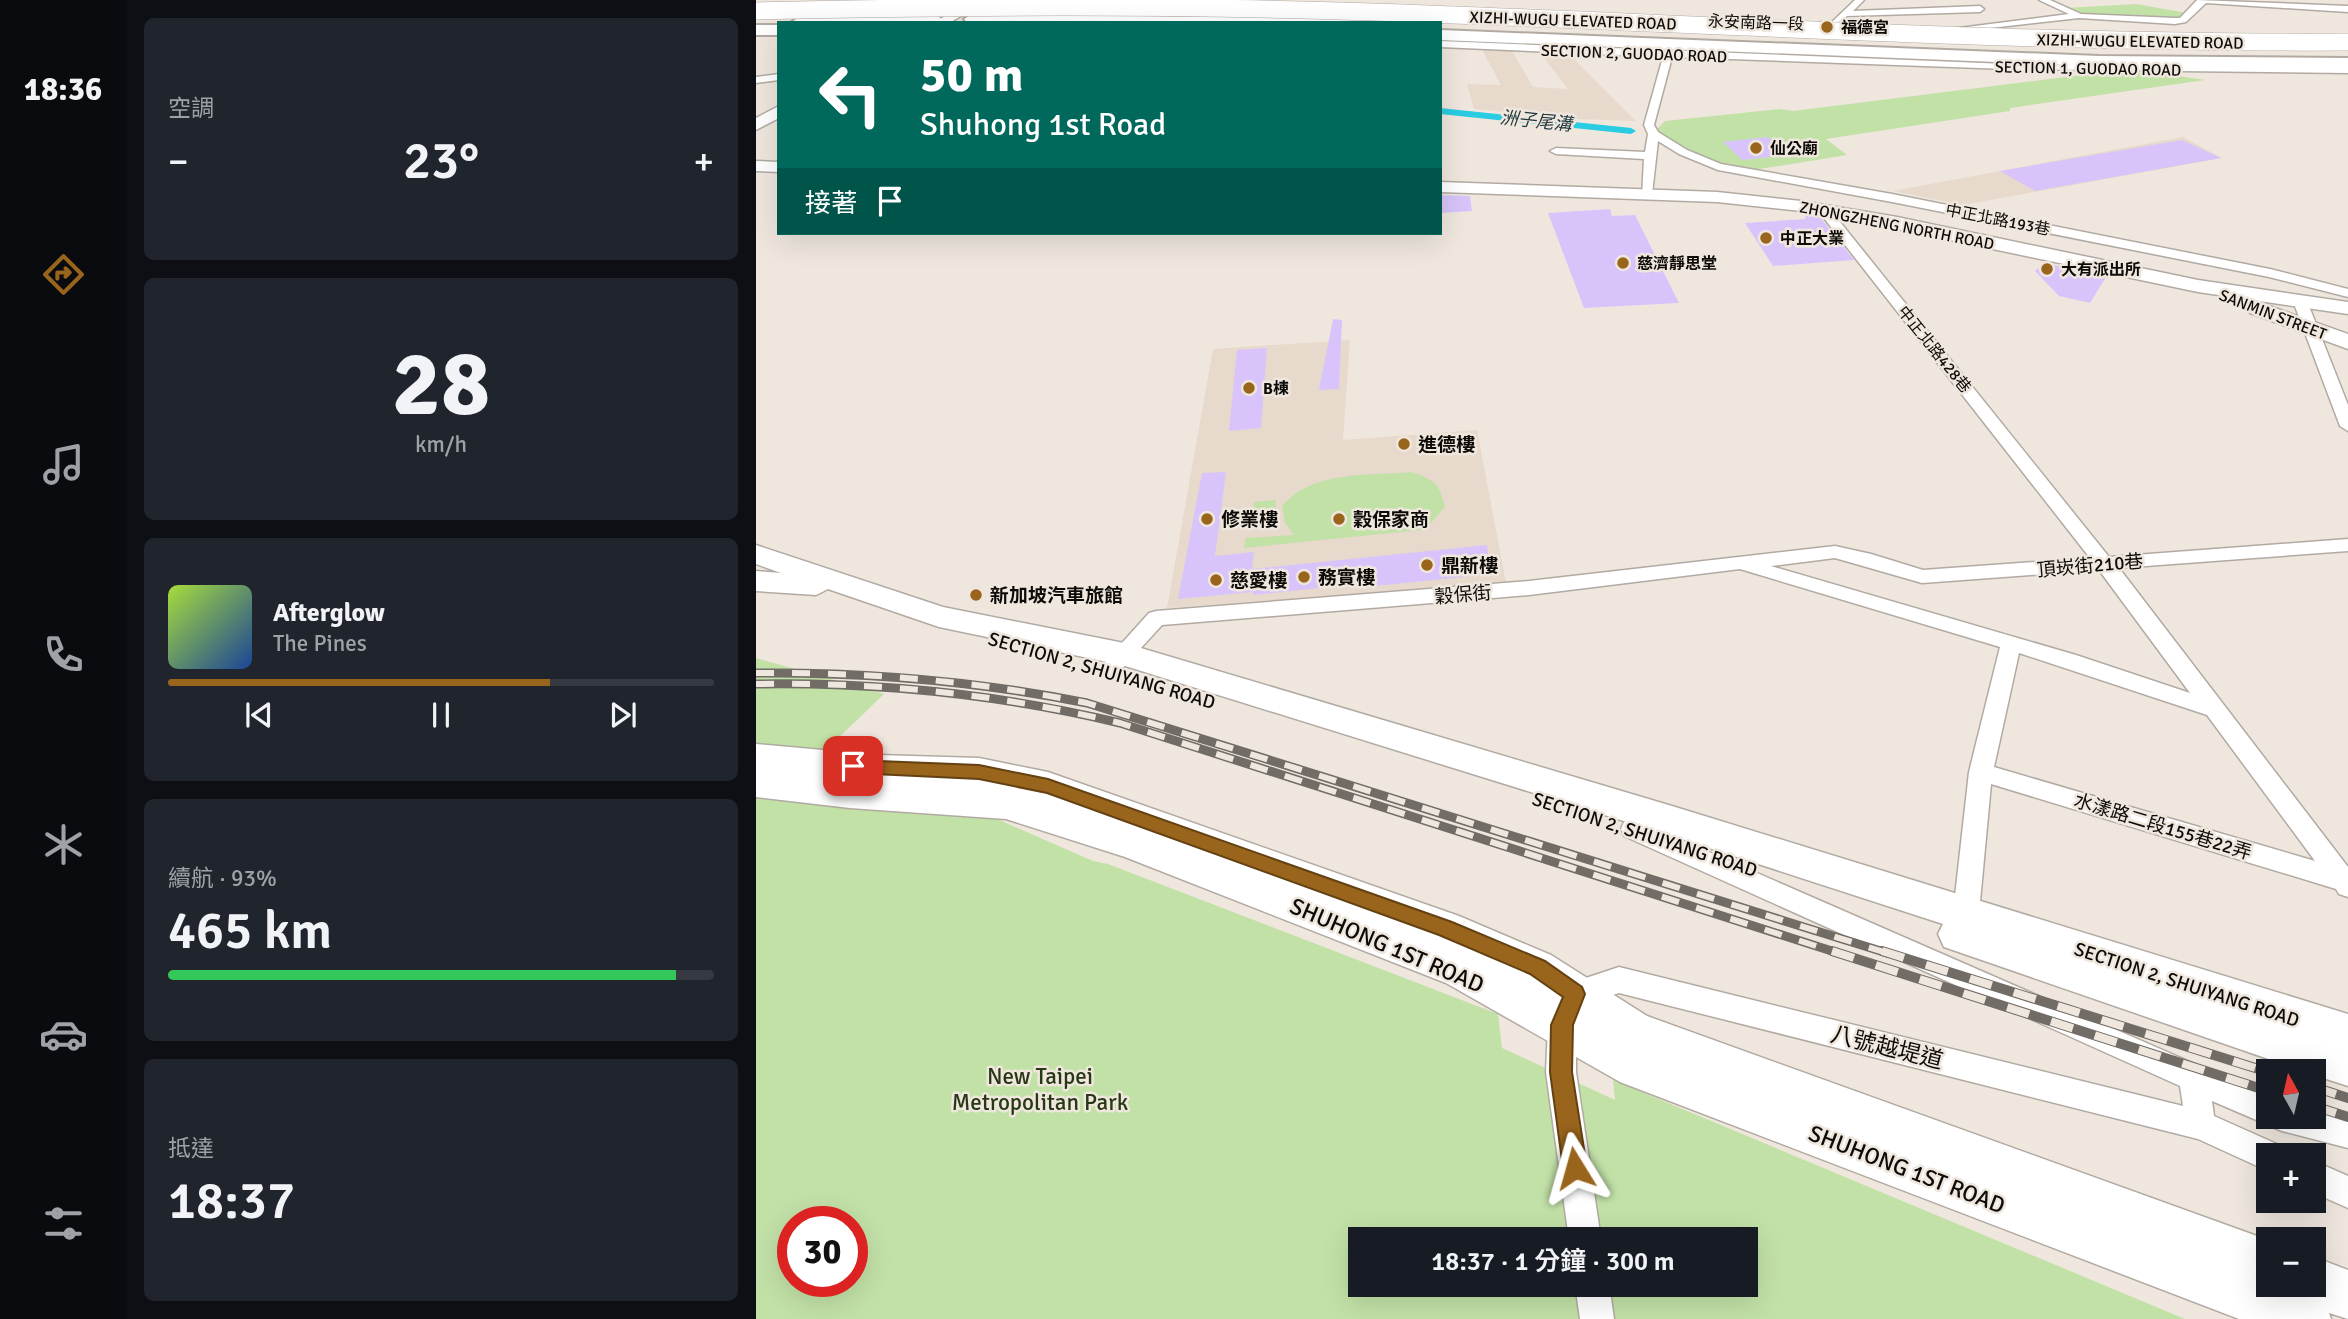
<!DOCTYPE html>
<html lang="zh-TW">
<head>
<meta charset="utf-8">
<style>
  :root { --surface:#171b24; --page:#20242c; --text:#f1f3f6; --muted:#9ea1a6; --line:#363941; --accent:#99641b }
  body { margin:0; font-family:Signika,"Noto Sans TC",sans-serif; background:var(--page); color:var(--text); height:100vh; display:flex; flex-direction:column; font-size:26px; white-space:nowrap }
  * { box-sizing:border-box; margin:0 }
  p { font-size:23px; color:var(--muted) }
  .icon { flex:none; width:38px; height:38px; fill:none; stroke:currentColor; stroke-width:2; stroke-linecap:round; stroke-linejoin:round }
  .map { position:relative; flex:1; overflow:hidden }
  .drawer { display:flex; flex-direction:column; gap:18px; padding:18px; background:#0d0f14; width:630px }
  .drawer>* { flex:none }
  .banner { position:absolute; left:21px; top:21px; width:665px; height:214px; border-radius:0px; box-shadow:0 7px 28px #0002; background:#00695c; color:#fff; overflow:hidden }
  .needle { width:46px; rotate:352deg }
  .controls { position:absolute; left:1500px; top:1059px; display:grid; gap:14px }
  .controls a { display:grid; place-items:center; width:70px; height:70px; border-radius:0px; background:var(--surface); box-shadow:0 7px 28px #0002; font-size:35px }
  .speed { position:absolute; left:21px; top:1206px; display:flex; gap:14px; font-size:35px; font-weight:700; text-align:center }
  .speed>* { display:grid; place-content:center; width:91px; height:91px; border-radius:50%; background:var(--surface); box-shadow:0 7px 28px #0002; line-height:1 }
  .speed .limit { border:10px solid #d22; background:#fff; color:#111 }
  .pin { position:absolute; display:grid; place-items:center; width:60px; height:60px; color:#fff; margin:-30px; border-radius:14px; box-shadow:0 4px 10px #0006 }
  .me { position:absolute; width:77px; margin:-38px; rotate:352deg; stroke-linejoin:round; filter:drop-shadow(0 0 5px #0008) }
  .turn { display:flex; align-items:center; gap:24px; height:147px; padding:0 28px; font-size:32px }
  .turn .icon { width:91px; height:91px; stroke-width:2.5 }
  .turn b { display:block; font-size:49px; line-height:60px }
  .then { display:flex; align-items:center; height:66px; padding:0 28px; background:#0003; gap:14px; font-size:26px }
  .big { font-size:52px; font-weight:600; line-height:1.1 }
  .drawer .tile { flex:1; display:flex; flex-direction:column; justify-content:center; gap:10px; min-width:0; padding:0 24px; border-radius:10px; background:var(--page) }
  .drawer .dial { align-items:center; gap:0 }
  .dial b { font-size:91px; line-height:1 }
  .song { display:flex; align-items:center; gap:21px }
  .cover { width:84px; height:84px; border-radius:10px; background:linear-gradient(135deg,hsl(80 70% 55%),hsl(220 70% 35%)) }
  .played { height:7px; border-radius:4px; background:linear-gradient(90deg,var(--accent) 70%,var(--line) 70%) }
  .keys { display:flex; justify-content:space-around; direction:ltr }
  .heat { display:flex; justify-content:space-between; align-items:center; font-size:38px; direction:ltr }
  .charge { height:10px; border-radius:5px; background:linear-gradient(90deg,#34c759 93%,var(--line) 0) }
  .trip { position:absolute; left:592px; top:1227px; width:410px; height:70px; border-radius:0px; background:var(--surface); box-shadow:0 7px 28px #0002; font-weight:600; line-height:70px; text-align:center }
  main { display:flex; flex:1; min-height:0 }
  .dock { display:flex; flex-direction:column; width:126px; justify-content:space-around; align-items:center; background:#090b0e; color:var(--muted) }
  .dock .icon { width:49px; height:49px }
  .dock .selected { color:var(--accent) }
  .dock b { font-size:32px; color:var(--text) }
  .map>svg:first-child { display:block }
  .built { fill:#e7d9cb }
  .green { fill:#c2e1a7; fill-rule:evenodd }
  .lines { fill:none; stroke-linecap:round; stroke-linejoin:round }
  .canal { fill:#2acce2; fill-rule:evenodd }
  .building { fill:#d8c4fa }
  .street-casing { stroke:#b2aaa2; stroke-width:3 }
  .secondary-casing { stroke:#b2aaa2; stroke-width:3 }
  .highway-casing { stroke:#b2aaa2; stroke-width:4 }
  .street { fill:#fff; fill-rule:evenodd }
  .secondary { fill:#fff; fill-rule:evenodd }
  .highway { fill:#fff; fill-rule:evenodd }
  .rail-far1-casing { stroke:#716c66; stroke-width:9 }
  .rail-casing { stroke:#716c66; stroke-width:10 }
  .rail-far1 { stroke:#efe7de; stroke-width:6; stroke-dasharray:18; stroke-linecap:butt }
  .rail { stroke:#efe7de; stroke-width:8; stroke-dasharray:23; stroke-linecap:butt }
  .highway-bridge-casing { stroke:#b2aaa2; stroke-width:18; stroke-linecap:butt }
  .highway-bridge { stroke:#fff; stroke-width:17 }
  .route { fill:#99641b; stroke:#634112; stroke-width:2 }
  .poi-dot { fill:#99641b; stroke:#efe7de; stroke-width:2.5 }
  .labels { text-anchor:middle; stroke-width:5; stroke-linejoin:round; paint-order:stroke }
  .far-street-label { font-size:16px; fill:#0d0b08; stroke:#efe7de }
  .far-poi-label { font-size:16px; font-weight:bold; fill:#0d0b08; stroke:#efe7de; text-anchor:start }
  .far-water-label { font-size:18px; font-style:italic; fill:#243c41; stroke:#efe7de }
  .poi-label { font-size:19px; font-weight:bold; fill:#0d0b08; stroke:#efe7de; text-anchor:start }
  .street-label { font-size:19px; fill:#0d0b08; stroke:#efe7de }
  .near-street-label { font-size:23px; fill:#0d0b08; stroke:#efe7de }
  .near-park-label { font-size:23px; fill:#263814; stroke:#efe7de }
</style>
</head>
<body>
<main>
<nav class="dock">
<b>18:36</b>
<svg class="icon selected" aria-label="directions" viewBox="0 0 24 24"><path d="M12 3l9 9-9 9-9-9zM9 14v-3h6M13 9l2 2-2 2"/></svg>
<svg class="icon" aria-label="music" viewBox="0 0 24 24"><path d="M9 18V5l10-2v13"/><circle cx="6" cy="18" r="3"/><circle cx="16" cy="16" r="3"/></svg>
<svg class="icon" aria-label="phone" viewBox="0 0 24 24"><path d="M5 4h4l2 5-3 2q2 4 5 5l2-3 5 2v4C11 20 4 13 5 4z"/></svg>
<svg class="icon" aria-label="climate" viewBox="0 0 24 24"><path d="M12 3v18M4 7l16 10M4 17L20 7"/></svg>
<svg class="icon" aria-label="car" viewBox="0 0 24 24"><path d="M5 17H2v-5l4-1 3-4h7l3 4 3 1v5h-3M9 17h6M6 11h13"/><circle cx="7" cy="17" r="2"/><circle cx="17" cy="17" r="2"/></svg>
<svg class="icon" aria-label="filters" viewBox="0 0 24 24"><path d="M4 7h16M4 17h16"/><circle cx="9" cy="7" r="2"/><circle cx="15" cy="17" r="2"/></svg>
</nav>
<section class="drawer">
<div class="tile"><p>空調</p>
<div class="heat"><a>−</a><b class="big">23°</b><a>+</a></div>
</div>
<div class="tile dial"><b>28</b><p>km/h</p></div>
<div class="tile">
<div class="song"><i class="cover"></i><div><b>Afterglow</b><p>The Pines</p></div></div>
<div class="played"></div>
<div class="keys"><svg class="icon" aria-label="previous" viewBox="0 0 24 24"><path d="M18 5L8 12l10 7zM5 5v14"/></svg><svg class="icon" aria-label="pause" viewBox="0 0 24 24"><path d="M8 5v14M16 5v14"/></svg><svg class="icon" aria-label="next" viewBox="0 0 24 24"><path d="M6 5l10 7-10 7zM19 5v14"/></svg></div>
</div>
<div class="tile"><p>續航 · 93%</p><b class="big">465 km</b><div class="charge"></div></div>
<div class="tile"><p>抵達</p><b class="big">18:37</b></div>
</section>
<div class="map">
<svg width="1592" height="1319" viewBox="0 0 1592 1319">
  <rect width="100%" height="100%" fill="#efe7de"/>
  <!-- built -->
  <g class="built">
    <path d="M725 48 755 49 777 87 812 89 782 50 811 52 880 121 821 119 718 109 711 84 745 85Z"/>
    <path d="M1427 137 1466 158 1207 205 1137 191Z"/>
    <path d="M594 340 587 440 721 430 750 583 411 608 457 349Z"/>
  </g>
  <!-- green -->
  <g class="green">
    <path d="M1380 4 1431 13 1424 20 1330 16 1310 8Z"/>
    <path d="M1349 72 1402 73 1449 80 1254 108V111L1070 139 1091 155 986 172 936 158 895 135 909 121 1024 109 1037 111Z"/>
    <path d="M655 472C679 480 683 483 689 507L674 524 664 530 488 548 490 538 538 535 529 523 526 506C556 470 613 476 655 472Z"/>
    <path d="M520 500 518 526 496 528 498 502Z"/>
    <path d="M0 658 128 694 74 746 337 861 352 864 742 1014 746 1048 859 1100 857 1080 1429 1319H0ZM37 1222H96V1281H37ZM604 1239H989V1284H604Z"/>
  </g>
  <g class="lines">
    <!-- canal -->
    <path class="canal" d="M684 108 875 128 880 131 875 134 684 114Z"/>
  </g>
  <!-- building -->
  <g class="building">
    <path d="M1012 137 1033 155 986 160 967 142Z"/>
    <path d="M1426 140 1465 158 1279 191 1244 171Z"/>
    <path d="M684 195 714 196 716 211 684 213Z"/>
    <path d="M854 209 856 216 879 215 923 303 828 308 792 213Z"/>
    <path d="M1049 216 1064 217 1098 260 1017 266 989 223 1050 219Z"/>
    <path d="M1289 263 1350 277 1334 303 1303 296 1279 271Z"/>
    <path d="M577 319 586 320 583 389 563 390Z"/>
    <path d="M511 348 505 428 473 431 481 350Z"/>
    <path d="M470 472 459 556 498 552 496 569 731 545 735 574 610 587V583L497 595V592L422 599 446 473Z"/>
  </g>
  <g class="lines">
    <!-- street casing -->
    <g class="street-casing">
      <g id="street">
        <path d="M1099 0H1108L1097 11 1224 6 1228 9 1224 12 1091 16C1080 26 1061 31 1048 24L1077 21Z"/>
        <path d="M1283 0H1294L1325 14 1419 18H1424L1441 0 1592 6V12L1450 3 1430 22 1419 24 1323 18 1191 33 1187 30 1313 14Z"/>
        <path d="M684 41 1251 64 1592 67V73L1251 69 916 57 898 125 902 132 931 150 965 164 1136 194 1514 269 1592 289V297L1513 277 1136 202 962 170 923 154 902 141 896 194 886 197 888 159 800 154 794 151 800 148 889 152 892 134 888 125 907 57 684 47Z"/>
        <path d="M23 74V80L0 83V77Z"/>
        <path d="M1068 206 1072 207 1353 557 1592 539V551L1363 568 1592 867V897L1583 894 1580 889 1235 784 1222 923 1218 931 1209 935 1200 931 1196 923 1213 772 1244 647 984 569 773 595 406 625 362 673 355 676 348 673 344 668 348 663 393 613 400 611 773 581 1079 546 1115 554 1167 570 1334 558 1064 213V207ZM1079 558 1166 583 1343 570 1434 693 1320 655 1015 566ZM1263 653 1451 715 1559 861 1238 767Z"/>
        <path d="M1544 297 1551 301 1592 405V431L1584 426 1537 301Z"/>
        <path d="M877 819 1512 1096V1116H1558V1109L1592 1118V1148L1526 1131 1456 1101 1458 1116 1523 1145 1527 1155H1512V1171L1442 1139 863 993 829 1004 820 1025V1072L845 1239H813L790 1072 792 1025 809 985 863 967 1427 1106 1424 1086 868 836 865 829 868 822Z"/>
        <path d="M1558 1161 1592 1176V1208L1558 1193Z"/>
        <path d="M819 1284H853L858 1319H824Z"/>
      </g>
    </g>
    <!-- secondary casing -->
    <g class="secondary-casing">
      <g id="secondary">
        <path d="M218 0H233L193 23H177Z"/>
        <path d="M23 106V118L0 130V118Z"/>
        <path d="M0 161 23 162V172L0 171Z"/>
        <path d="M684 182 961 192 1045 201 1141 217 1442 280 1592 302V314L1442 292 1141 229 1045 211 961 202 684 192Z"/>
        <path d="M1502 302 1592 334V349L1494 313 1491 308 1494 303Z"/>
        <path d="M0 545 187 607 368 643 916 806 1592 1014V1086L1558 1075V1071H1547L1188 947 1182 934 1187 924 916 836 366 665 183 627 72 589 60 595 0 591V571L25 573 0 564Z"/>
        <path d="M0 744 122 755 223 758 292 772 703 916 795 955 891 1016 1512 1240V1284H1525L1536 1288 1534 1284H1558V1257L1592 1270V1319L1573 1313 1575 1319H1483L864 1082 690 983 369 857 250 819 94 808 0 797Z"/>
      </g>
    </g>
    <!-- highway casing -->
    <g class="highway-casing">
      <g id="highway">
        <path d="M471 11 665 18 673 23H212L208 19 216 14 464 17 466 13Z"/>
        <path d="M178 14 186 19 184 22 34 23 42 18Z"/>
        <rect x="0" y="25" width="23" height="10"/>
        <path d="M684 30 1343 56 1592 58V68L1343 66 684 40Z"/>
      </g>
    </g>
    <!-- street -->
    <use href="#street" class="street"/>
    <!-- secondary -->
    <use href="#secondary" class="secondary"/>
    <!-- highway -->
    <use href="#highway" class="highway"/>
    <!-- rail-far1 casing -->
    <g class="rail-far1-casing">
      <g id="rail-far1">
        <path d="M0 673C112 672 221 681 331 703L1131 953"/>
        <path d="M0 684C124 682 243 694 364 723L1082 953"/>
      </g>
    </g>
    <!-- rail casing -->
    <g class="rail-casing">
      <g id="rail">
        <path d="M1076 951 1512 1091"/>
        <path d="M1126 951 1512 1072"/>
        <path d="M1558 1087 1592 1098"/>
        <path d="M1558 1106 1592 1117"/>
      </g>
    </g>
    <!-- rail-far1 -->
    <use href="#rail-far1" class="rail-far1"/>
    <!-- rail -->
    <use href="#rail" class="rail"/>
    <!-- highway-bridge casing -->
    <g class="highway-bridge-casing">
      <path id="highway-bridge" d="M0 11C205 6 411 5 616 12 942 23 1266 44 1592 42"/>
    </g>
    <!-- highway-bridge -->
    <use href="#highway-bridge" class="highway-bridge"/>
  </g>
  <!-- route -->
  <path class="route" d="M97 760 223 765 292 779 696 922 789 961 826 987 829 994 817 1025 816 1072 831 1168 827 1176 819 1179 811 1176 807 1168 794 1072 795 1025 807 997 774 974 683 935 291 793 223 779 97 773 91 771 89 766 91 762Z"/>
  <!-- markers -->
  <g class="poi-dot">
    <circle cx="1071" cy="27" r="7"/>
    <circle cx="1000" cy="148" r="7"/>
    <circle cx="1010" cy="238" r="7"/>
    <circle cx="867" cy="263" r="7"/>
    <circle cx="1291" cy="269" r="7"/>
    <circle cx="493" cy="388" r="7"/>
    <circle cx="648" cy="444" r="7"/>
    <circle cx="451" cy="519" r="7"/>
    <circle cx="583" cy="519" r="7"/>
    <circle cx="671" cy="565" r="7"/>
    <circle cx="548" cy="577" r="7"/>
    <circle cx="460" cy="580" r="7"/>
    <circle cx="220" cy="595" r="7"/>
  </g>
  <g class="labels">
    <!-- far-street labels -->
    <g class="far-street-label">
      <text transform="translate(817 20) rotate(2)" y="6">XIZHI-WUGU ELEVATED ROAD</text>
      <text transform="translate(1000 22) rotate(2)" y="6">永安南路一段</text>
      <text transform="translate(1384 41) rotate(1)" y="6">XIZHI-WUGU ELEVATED ROAD</text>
      <text transform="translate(878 53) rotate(2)" y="6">SECTION 2, GUODAO ROAD</text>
      <text transform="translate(1332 68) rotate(1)" y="6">SECTION 1, GUODAO ROAD</text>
      <text transform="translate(1242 219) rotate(11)" y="6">中正北路193巷</text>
      <text transform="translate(1141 225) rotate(11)" y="6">ZHONGZHENG NORTH ROAD</text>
      <text transform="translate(1517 314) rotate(21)" y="6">SANMIN STREET</text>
      <text transform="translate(1179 349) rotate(51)" y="6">中正北路428巷</text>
    </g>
    <!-- far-poi labels -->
    <g class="far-poi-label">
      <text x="1085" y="33">福德宮</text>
      <text x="1014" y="154">仙公廟</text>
      <text x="1024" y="244">中正大業</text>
      <text x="881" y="269">慈濟靜思堂</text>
      <text x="1305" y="275">大有派出所</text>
      <text x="507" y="394">B棟</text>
    </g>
    <!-- far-water labels -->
    <g class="far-water-label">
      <text transform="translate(780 121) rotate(6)" y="6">洲子尾溝</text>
    </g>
    <!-- poi labels -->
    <g class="poi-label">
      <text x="662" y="451">進德樓</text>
      <text x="465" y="526">修業樓</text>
      <text x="597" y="526">穀保家商</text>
      <text x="685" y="572">鼎新樓</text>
      <text x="562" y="584">務實樓</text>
      <text x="474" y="587">慈愛樓</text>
      <text x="234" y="602">新加坡汽車旅館</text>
    </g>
    <!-- street labels -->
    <g class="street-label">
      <text transform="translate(1334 565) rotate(-5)" y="7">頂崁街210巷</text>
      <text transform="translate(707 594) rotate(-5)" y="7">穀保街</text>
      <text transform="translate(346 670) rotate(16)" y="7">SECTION 2, SHUIYANG ROAD</text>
      <text transform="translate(1407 826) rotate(17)" y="7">水漾路二段155巷22弄</text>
      <text transform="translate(889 834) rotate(18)" y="7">SECTION 2, SHUIYANG ROAD</text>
      <text transform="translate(1431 984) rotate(18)" y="7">SECTION 2, SHUIYANG ROAD</text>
    </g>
    <!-- near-street labels -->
    <g class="near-street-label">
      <text transform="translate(631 945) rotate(23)" y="8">SHUHONG 1ST ROAD</text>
      <text transform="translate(1131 1047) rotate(14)" y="8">八號越堤道</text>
      <text transform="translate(1151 1169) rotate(21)" y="8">SHUHONG 1ST ROAD</text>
    </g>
    <!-- near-park labels -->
    <g class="near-park-label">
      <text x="284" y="1084">New Taipei<tspan x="284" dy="26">Metropolitan Park</tspan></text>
    </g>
  </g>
</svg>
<div class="controls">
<a><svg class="needle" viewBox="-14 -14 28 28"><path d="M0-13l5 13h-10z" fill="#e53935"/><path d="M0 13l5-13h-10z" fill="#9ea1a6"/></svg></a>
<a>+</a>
<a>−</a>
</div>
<div class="speed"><div class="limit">30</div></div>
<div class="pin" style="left:97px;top:766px;background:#d93025"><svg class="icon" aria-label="arrive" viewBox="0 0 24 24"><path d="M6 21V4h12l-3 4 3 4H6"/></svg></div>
<svg class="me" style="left:819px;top:1168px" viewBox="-20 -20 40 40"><path d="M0-17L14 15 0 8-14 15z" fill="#99641b" stroke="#fff" stroke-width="4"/></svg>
<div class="trip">18:37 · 1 分鐘 · 300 m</div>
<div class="banner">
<div class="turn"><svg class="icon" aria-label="left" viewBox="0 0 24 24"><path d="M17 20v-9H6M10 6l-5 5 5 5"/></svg><div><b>50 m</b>Shuhong 1st Road</div></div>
<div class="then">接著<svg class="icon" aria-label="arrive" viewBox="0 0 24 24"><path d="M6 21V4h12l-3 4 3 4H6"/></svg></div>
</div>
</div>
</main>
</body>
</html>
